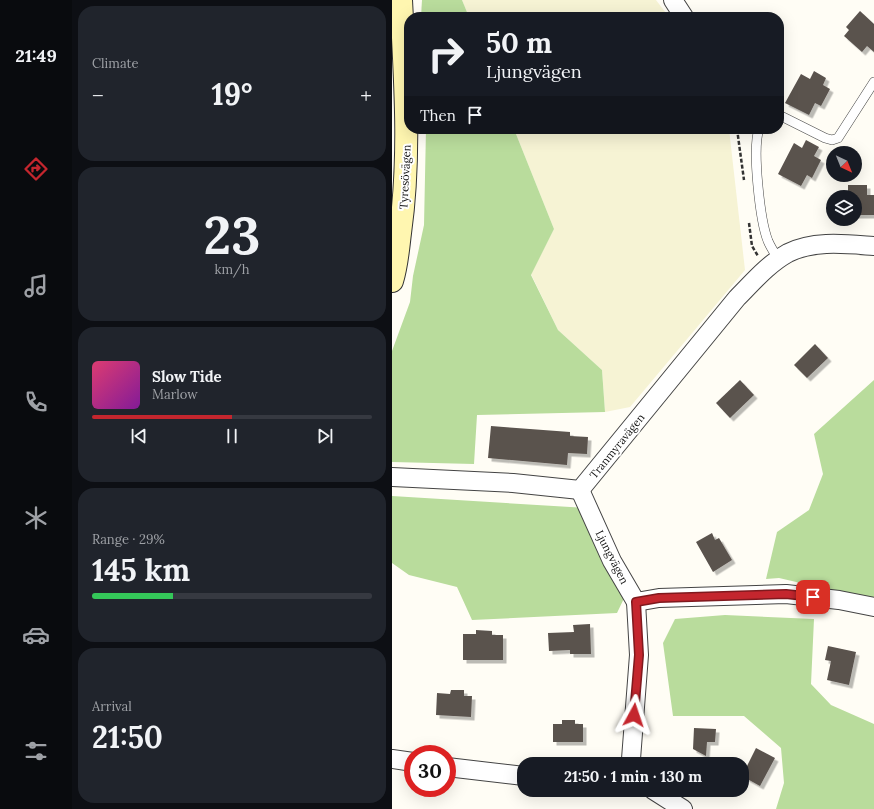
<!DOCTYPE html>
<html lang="en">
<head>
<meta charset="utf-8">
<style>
  :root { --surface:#171b24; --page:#20242c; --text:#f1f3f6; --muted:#9ea1a6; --line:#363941; --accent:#c4262e }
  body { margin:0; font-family:Lora,serif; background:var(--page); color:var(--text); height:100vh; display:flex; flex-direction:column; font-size:15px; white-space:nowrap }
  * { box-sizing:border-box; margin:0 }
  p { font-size:13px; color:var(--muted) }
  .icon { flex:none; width:22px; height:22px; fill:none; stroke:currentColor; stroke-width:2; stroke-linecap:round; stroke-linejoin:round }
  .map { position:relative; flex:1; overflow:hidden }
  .details { display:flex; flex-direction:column; gap:6px; padding:6px; background:#0d0f14; width:320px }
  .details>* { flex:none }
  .banner { position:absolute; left:12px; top:12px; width:380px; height:122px; border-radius:16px; box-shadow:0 4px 16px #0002; background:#171b24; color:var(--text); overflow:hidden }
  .needle { width:26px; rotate:137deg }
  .controls { position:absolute; left:434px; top:146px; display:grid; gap:8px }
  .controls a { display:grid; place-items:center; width:36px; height:36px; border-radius:50%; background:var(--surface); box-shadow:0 4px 16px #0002; font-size:20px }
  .speed { position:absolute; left:12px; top:745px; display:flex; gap:8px; font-size:20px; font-weight:700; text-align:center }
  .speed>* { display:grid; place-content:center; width:52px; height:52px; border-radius:50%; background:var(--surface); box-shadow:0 4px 16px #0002; line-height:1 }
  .speed .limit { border:6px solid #d22; background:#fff; color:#111 }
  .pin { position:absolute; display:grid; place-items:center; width:34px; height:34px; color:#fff; margin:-17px; border-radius:8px; box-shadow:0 2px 6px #0006 }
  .me { position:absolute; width:44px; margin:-22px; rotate:5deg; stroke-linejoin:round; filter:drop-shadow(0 0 3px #0008) }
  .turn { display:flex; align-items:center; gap:14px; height:84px; padding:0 16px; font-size:18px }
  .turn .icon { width:52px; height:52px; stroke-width:2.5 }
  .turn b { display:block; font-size:28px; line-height:34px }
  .then { display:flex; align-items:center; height:38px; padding:0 16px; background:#0003; gap:8px; font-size:15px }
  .big { font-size:30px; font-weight:800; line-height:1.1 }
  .details .card { flex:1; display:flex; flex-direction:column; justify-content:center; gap:6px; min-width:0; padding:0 14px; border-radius:16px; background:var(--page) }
  .details .dial { align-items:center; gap:0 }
  .dial b { font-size:52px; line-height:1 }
  .song { display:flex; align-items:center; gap:12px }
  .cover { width:48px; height:48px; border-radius:6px; background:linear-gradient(135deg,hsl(340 70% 55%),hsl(290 70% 35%)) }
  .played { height:4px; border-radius:2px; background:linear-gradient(90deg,var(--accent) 50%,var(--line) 50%) }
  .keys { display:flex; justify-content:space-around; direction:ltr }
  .heat { display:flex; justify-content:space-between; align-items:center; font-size:22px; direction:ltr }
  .charge { height:6px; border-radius:3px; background:linear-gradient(90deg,#34c759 29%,var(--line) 0) }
  .trip { position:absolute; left:125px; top:757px; width:232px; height:40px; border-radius:16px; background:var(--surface); box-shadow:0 4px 16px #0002; font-weight:800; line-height:40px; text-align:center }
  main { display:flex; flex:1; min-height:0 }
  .tabs { display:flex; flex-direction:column; width:72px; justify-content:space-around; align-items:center; background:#090b0e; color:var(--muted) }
  .tabs .icon { width:28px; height:28px }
  .tabs .active { color:var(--accent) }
  .tabs b { font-size:18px; color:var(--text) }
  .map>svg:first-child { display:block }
  .farmland { fill:#f6f3d4 }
  .forest { fill:#b9dc9c }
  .building { fill:#5a524d; filter:url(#shadow) }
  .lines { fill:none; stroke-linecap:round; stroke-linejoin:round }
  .service-casing { stroke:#444; stroke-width:10 }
  .minor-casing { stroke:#444; stroke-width:20 }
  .secondary-casing { stroke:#333; stroke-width:24 }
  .path { stroke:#333; stroke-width:2.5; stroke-dasharray:4 2; stroke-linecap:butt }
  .service { stroke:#fff; stroke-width:9 }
  .minor { stroke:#fff; stroke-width:18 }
  .secondary { stroke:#fff6b0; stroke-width:22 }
  .route-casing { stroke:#7f191e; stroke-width:10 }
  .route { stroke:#c4262e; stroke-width:7 }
  .labels { text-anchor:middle; stroke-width:4; stroke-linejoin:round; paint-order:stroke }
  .street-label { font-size:11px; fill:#111; stroke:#fff }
</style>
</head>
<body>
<main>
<nav class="tabs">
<b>21:49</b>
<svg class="icon active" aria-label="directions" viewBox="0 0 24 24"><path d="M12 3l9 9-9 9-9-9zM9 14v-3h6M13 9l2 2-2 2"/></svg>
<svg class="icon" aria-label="music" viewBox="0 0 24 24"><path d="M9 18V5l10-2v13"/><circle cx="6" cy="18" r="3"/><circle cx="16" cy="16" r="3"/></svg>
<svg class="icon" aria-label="phone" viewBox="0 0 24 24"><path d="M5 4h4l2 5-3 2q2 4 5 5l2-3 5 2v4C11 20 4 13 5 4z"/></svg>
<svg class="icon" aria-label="climate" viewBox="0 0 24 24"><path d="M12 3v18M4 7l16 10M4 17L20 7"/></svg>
<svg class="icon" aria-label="car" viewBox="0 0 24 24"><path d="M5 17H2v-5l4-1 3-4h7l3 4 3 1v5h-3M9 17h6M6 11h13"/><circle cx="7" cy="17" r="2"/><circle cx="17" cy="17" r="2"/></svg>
<svg class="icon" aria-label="filters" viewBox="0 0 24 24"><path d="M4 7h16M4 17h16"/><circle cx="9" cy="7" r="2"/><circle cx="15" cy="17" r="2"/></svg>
</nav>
<section class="details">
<div class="card"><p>Climate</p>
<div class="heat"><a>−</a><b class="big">19°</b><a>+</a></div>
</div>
<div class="card dial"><b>23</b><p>km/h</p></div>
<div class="card">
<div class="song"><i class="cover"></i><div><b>Slow Tide</b><p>Marlow</p></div></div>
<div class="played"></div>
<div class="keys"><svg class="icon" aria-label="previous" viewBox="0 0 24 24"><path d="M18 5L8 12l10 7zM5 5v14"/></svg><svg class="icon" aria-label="pause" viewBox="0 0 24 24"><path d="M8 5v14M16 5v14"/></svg><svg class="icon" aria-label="next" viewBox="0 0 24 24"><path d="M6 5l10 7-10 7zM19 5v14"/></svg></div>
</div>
<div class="card"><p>Range · 29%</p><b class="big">145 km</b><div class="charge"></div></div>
<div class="card"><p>Arrival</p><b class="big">21:50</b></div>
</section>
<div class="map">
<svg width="482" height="809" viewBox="0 0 482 809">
  <defs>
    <filter id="shadow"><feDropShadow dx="3.5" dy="3.5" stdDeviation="0" flood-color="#0004"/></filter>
  </defs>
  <rect width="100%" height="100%" fill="#fffdf5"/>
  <!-- farmland -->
  <g class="farmland">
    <path d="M70 0H264L277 17H77Z"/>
    <path d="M122 129H337L353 270 238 407 213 412 210 370 166 330 139 274 162 229Z"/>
  </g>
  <!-- forest -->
  <g class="forest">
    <path d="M30 0H70L77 17H29Z"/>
    <path d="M34 129H122L162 229 139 275 166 330 210 370 213 412 85 415 82 464 0 462V351L18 302 21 276 32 225Z"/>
    <path d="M482 380V600L387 578 374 579 385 532 417 510 431 474 422 434Z"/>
    <path d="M0 496 195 508 236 590 225 613 80 620 65 587 17 575 0 563Z"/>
    <path d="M333 615 422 619 419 684 439 705 482 724V809H384L392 783 389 748 352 716H281L271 643 283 619Z"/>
  </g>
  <!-- building -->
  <g class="building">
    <path d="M468 11 482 24V52L475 46 470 52 452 36 457 30 454 27Z"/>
    <path d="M422 71 434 78 431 85 438 89 429 106 423 103 417 115 393 103 409 74 418 79Z"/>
    <path d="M414 140 427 147 422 156 429 160 420 178 415 175 409 186 386 174 402 143 410 148Z"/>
    <path d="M456 185H475V195H482V215H463V197H456Z"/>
    <path d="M423 344 436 358 415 378 402 365Z"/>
    <path d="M348 380 362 395 338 418 324 403Z"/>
    <path d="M99 426 178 432V436L196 437 195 454 176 453 175 465 96 458Z"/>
    <path d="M320 533 323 540 327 538 340 560 321 572 304 542Z"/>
    <path d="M198 624 199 654H178V650L157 651 156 633 182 632 181 625Z"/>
    <path d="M84 630 100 631V635H111V660H71V634H84Z"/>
    <path d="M436 646 464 652 457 685 435 680 439 661 433 660Z"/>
    <path d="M59 690H72V696H80L79 717 44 715 45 693 58 694Z"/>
    <path d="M170 720H183V724H191V742H161V724H170Z"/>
    <path d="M302 728 324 729 323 742H315L314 756 301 749Z"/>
    <path d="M364 748 383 758 368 786 350 776Z"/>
  </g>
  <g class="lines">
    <!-- service casing -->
    <g class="service-casing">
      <g id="service">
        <path d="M387 115 433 138 440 140 446 138 482 82"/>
        <path d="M367 129C360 149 368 221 376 241 379 248 383 254 387 260"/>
      </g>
    </g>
    <!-- minor casing -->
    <g class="minor-casing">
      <g id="minor">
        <path d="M281 0 292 17"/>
        <path d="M0 477 121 483 188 490 345 298C361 282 376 264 396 253 422 240 454 244 482 246"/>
        <path d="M188 490 220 561 244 602 267 598 394 594 447 600 482 607"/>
        <path d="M0 759 21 762"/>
        <path d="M240 764 239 759 247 655 244 602"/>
        <path d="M55 767 132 776"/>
        <path d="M261 790 291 809"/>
      </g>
    </g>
    <!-- secondary casing -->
    <g class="secondary-casing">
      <path id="secondary" d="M0 281C5 265 6 249 8 233 19 155 13 78 9 0"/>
    </g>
    <!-- path -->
    <g class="path">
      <path d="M345 129 352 180"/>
      <path d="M357 223 360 246 366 256"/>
    </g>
    <!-- service -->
    <use href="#service" class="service"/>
    <!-- minor -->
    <use href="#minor" class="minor"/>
    <!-- secondary -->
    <use href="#secondary" class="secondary"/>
  </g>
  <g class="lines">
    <!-- route casing -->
    <g class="route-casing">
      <path id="route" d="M242 715 247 655 244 602 267 598 394 594 421 597"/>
    </g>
    <!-- route -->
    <use href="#route" class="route"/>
  </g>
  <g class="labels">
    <!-- street labels -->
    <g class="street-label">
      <text transform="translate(13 177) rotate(-87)" y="4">Tyresövägen</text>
      <text transform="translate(225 446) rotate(-51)" y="4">Tranmyravägen</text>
      <text transform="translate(220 557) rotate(63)" y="4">Ljungvägen</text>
    </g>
  </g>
</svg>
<div class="controls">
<a><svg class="needle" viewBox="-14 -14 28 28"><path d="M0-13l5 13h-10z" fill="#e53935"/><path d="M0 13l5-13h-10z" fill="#9ea1a6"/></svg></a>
<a><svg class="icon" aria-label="layers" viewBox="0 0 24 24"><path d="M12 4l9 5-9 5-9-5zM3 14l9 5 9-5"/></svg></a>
</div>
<div class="speed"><div class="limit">30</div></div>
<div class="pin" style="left:421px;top:597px;background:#d93025"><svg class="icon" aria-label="arrive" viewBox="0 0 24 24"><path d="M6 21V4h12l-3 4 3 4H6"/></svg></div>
<svg class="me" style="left:242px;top:715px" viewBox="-20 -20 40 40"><path d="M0-17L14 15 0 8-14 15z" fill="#c4262e" stroke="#fff" stroke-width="4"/></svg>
<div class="trip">21:50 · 1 min · 130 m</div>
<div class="banner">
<div class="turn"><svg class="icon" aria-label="right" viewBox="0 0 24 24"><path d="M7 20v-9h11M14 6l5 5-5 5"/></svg><div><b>50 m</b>Ljungvägen</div></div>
<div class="then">Then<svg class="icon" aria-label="arrive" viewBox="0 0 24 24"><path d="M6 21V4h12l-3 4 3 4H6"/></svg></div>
</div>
</div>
</main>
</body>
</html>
